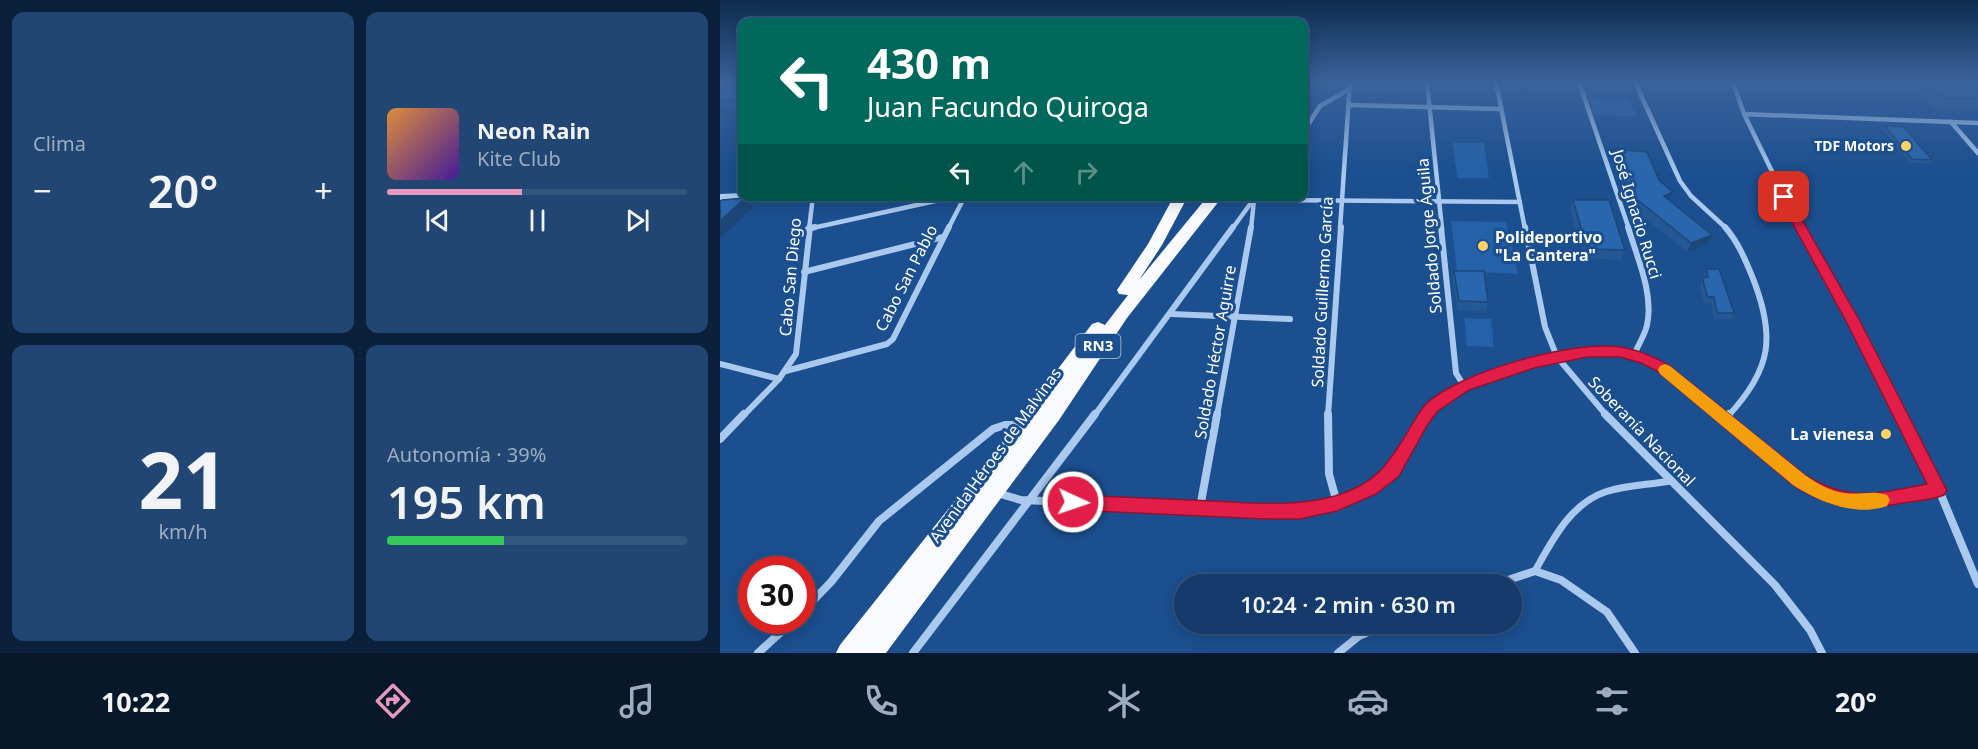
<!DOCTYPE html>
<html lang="es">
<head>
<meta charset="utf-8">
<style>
  :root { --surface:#143b6b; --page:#214673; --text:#f1f3f6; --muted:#9dadc1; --line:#33557e; --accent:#e797bd }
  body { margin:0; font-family:"Noto Sans",sans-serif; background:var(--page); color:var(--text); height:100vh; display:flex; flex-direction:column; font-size:22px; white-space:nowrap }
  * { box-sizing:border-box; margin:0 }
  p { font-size:20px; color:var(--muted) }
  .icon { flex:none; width:33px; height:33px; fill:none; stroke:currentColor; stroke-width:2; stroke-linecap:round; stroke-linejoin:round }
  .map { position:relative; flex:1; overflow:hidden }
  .details { display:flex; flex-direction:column; gap:12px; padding:12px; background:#0b203b; width:720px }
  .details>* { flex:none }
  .guide { position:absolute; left:18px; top:18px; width:570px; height:183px; border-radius:12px; box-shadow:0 3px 15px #0003,0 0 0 2px var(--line); background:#00695c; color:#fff; overflow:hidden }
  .speed { position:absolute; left:18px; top:556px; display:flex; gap:12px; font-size:30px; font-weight:700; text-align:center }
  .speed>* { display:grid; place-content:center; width:78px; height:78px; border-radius:50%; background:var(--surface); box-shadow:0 3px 15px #0003,0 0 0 2px var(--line); line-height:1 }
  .speed .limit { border:9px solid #d22; background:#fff; color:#111 }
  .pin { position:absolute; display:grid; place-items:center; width:51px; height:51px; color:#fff; margin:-26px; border-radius:12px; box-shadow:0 3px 9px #0006 }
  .me { position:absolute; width:66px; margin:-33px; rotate:93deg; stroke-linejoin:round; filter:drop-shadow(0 0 4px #0008) }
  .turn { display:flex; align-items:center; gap:21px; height:126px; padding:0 30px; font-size:27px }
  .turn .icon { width:78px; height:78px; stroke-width:2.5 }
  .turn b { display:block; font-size:42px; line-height:51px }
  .lanes { display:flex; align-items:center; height:57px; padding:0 30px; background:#0003; justify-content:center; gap:30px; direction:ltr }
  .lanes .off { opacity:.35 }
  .big { font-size:45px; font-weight:600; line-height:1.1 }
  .details .tile { flex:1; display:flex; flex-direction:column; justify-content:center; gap:9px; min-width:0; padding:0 21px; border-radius:12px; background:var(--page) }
  .details .dial { align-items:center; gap:0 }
  .dial b { font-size:78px; line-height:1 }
  .song { display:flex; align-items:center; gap:18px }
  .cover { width:72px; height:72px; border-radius:9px; background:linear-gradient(135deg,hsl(30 70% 55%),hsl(260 70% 35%)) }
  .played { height:6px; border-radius:3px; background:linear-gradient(90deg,var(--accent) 45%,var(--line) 45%) }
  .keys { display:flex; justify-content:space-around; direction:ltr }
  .heat { display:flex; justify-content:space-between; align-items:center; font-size:33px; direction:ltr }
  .charge { height:9px; border-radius:4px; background:linear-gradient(90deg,#34c759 39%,var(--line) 0) }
  .details .tiles { flex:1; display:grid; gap:12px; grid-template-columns:repeat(2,1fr) }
  .trip { position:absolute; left:454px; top:574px; width:348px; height:60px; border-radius:30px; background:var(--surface); box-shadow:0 3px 15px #0003,0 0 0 2px var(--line); font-weight:600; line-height:60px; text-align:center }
  .menu { display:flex; height:96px; justify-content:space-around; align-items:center; background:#08182b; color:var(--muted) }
  .menu .icon { width:42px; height:42px }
  .menu .active { color:var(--accent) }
  .menu b { font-size:27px; color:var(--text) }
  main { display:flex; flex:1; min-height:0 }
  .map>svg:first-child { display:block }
  .green { fill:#2461a8 }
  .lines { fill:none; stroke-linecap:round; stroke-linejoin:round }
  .pedestrian { stroke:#a9c9ee; stroke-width:7 }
  .minor-far2 { stroke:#a9c9ee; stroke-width:4.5 }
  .minor-far1 { stroke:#a9c9ee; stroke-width:6 }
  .minor { stroke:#a9c9ee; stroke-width:8 }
  .tertiary { fill:#a9c9ee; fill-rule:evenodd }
  .trunk { fill:#f8faff; fill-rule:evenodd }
  .wall { fill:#245895 }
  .shaded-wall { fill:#1d4779 }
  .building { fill:#2a66ad; stroke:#1d4779; stroke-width:1.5 }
  .route { fill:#e11d48; stroke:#92132f; stroke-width:1.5 }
  .slow { fill:#f59e0b }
  .poi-dot { fill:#ffd166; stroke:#1b4f8f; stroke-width:2 }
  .labels { text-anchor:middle; stroke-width:6; stroke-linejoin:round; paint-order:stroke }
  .far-poi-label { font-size:14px; font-weight:bold; fill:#fff; stroke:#1b4f8f; text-anchor:end }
  .shield { fill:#1b4f8f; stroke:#bbcadd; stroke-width:1.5 }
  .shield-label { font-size:15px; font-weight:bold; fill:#fff }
  .street-label { font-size:16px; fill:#fff; stroke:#1b4f8f }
  .poi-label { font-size:16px; font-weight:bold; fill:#fff; stroke:#1b4f8f; text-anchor:start }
</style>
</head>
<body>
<main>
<section class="details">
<div class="tiles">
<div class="tile"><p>Clima</p>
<div class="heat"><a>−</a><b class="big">20°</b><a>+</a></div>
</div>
<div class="tile">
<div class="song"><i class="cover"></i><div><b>Neon Rain</b><p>Kite Club</p></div></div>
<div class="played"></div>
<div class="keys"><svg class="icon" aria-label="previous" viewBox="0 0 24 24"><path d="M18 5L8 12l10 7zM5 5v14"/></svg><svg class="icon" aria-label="pause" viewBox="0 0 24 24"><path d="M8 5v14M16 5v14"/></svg><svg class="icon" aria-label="next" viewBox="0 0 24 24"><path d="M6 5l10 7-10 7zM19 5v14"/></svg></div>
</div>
<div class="tile dial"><b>21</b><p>km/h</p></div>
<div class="tile"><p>Autonomía · 39%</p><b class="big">195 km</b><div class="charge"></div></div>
</div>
</section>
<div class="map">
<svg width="1258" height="653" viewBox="0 0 1258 653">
  <rect width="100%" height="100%" fill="#1b4f8f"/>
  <!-- green -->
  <g class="green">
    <path d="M869 99 909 100 916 116 874 115Z"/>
    <path d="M733 143H764L769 178H737Z"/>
    <path d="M731 221 786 222 798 274 737 271Z"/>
    <path d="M744 318 771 319 774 347 747 346Z"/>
  </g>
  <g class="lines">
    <!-- pedestrian -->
    <path class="pedestrian" d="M815 571C832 541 850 504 885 492 906 485 929 485 950 481"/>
    <!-- minor-far2 -->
    <g class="minor-far2">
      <path d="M707 82 722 229"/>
      <path d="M776 82 805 229"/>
      <path d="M859 82 909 229"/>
      <path d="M915 82 960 181 971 196 1007 229"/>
      <path d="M1013 82 1024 114 1080 229"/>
      <path d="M629 105 781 109"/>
      <path d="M1024 114 1258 123"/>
      <path d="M1231 122 1258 153"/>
      <path d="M584 131 600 106 630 89"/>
      <path d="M520 196 534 200 800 202"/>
      <path d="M492 202 514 196"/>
      <path d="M88 229 238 196"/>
      <path d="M89 229 93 196"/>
      <path d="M228 229 245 196"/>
      <path d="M512 229 536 196"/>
      <path d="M531 229 534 200"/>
      <path d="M620 229 630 82"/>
    </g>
    <!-- minor-far1 -->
    <g class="minor-far1">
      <path d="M721 227 736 373 744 386"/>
      <path d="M805 227 825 327 837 357 887 416"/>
      <path d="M908 227C917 257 934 294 927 325 925 335 918 345 914 355"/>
      <path d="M1005 227C1018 242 1025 259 1032 276 1056 336 1052 369 1008 416"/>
      <path d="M1079 227 1134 323 1181 416"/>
      <path d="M88 229 95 227"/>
      <path d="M84 272 223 237"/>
      <path d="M451 314 570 319"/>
      <path d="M0 364 59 379"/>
      <path d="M66 371 167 344 173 339 229 227"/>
      <path d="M23 416 59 379 76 354 90 227"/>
      <path d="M374 416 513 227"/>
      <path d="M497 416 531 227"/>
      <path d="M608 416 621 227"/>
      <path d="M705 416C738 374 869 339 919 357 950 368 975 395 1000 416"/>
    </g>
    <!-- minor -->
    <g class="minor">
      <path d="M608 414 609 474 617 503"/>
      <path d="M885 414 1055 585 1090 630 1102 653"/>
      <path d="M999 414C1042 450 1086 500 1146 501 1171 502 1195 495 1219 490"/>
      <path d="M1180 414 1219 490 1258 584"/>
      <path d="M1005 419 1009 414"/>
      <path d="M0 439 24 414"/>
      <path d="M277 493 301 500C350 502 398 504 447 507 513 510 598 525 656 484 682 466 689 438 706 414"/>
      <path d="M480 508 497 414"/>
      <path d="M773 585 815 571 841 580 887 612 915 653"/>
      <path d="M82 612 111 582 159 521 273 429 285 425H303"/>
      <path d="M38 653 73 621"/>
      <path d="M193 653 375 414"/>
      <path d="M618 653 639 636 666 624"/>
    </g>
    <!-- tertiary -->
    <path class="tertiary" d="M22 193V196H31L27 199 0 200V194Z"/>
    <!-- trunk -->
    <path class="trunk" d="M454 196H468L442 245 419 280 488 196H503L407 318 339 420 166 653H116L120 645 300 419 372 324 378 322 385 325 408 295 399 294 397 290 428 244Z"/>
  </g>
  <!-- wall -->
  <g class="wall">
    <path d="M1189 82H1255L1258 84V110H1216Z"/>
    <path d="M22 88V109H2L0 106V95Z"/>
    <path d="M1165 126 1212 160 1210 163H1190L1163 129Z"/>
    <path d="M894 149 939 180 953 192 950 200 987 245 967 252 904 201 891 159Z"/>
    <path d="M853 200 905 250 901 260 864 258 850 209Z"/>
    <path d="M986 269 1014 313 1011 319H994L991 303H985L980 291V284Z"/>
    <path d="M734 271 768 302 766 312 737 310 733 281Z"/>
  </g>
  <!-- shaded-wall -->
  <g class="shaded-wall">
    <path d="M953 192 949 202 944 196Z"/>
    <path d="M25 198 33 208 0 238V221Z"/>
    <path d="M992 235 987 245 967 252 971 243Z"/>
  </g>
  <!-- building -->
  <g class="building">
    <path d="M1208 82H1255L1258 84V98H1224Z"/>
    <path d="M22 88V99L0 100V95L5 89Z"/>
    <path d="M1165 126 1184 127 1212 160 1192 159Z"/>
    <path d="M894 149 927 152 939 180 953 192 944 196 992 235 971 243 908 192Z"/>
    <path d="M25 198 0 221V201L2 200Z"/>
    <path d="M853 200H889L905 250 867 249Z"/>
    <path d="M986 269H999L1014 313H997L994 297H988L984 285 983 278 988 277Z"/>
    <path d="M734 271H764L768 302 739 301Z"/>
  </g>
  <!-- sky -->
  <linearGradient id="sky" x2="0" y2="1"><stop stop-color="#0f2b4f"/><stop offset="0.47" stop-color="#39639b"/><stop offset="1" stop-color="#39639b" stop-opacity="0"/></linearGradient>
  <rect width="1258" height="173" fill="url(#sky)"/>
  <!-- route -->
  <path class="route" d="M1064 194 1069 197 1141 323 1224 485 1227 490 1224 495C1212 500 1197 501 1183 503 1138 511 1113 510 1073 485L937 371 921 363 900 357H867L814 368 749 390 718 411 708 424 679 476 656 494 617 511 580 519H545L353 510 347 508 344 502 347 497 353 495C399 497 446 499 493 501 534 503 575 507 615 496 655 484 667 466 687 433 693 423 699 411 707 403 742 371 854 340 900 347 917 349 932 356 947 364L1085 475C1130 503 1158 493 1207 484L1127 323 1058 197Z"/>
  <!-- slow -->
  <path class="slow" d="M945 364 950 366 1085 475C1097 483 1109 491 1124 493 1138 495 1154 490 1167 495L1170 500 1167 506C1136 517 1099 502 1073 485L940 374 938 370 940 366Z"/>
  <!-- markers -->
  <g class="poi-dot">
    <circle cx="1186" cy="146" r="6"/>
    <circle cx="763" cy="246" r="6"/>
    <circle cx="1166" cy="434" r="6"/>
  </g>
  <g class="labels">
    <!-- far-poi labels -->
    <g class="far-poi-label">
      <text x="1174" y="151">TDF Motors</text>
    </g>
    <!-- shield labels -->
    <rect class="shield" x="355.5" y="334" width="45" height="24" rx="4.5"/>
    <g class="shield-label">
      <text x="378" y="351">RN3</text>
    </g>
    <!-- street labels -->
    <g class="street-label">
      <text transform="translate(917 214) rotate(73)" y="6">José Ignacio Rucci</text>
      <text transform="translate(709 236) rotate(-95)" y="6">Soldado Jorge Águila</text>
      <text transform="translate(70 277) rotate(-85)" y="6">Cabo San Diego</text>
      <text transform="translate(186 278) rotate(-63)" y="6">Cabo San Pablo</text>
      <text transform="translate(602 292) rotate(-87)" y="6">Soldado Guillermo García</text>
      <text transform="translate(495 352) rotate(-80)" y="6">Soldado Héctor Aguirre</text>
      <text transform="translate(922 431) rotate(46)" y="6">Soberanía Nacional</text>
      <text transform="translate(275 455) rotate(-54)" y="6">Avenida Héroes de Malvinas</text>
    </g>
    <!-- poi labels -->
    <g class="poi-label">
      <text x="775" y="243">Polideportivo<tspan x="775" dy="18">"La Cantera"</tspan></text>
      <text x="1154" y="440" text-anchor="end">La vienesa</text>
    </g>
  </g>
</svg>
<div class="speed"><div class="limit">30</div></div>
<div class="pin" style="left:1064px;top:197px;background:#d93025"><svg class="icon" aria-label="arrive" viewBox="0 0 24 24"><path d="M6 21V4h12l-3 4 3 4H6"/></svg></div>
<svg class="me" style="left:353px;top:502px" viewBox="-20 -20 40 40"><circle r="17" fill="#e11d48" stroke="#fff" stroke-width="3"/><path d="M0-11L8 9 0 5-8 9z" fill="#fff"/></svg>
<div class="trip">10:24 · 2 min · 630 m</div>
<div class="guide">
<div class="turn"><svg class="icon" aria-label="left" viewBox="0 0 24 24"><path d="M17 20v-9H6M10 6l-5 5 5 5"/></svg><div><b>430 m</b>Juan Facundo Quiroga</div></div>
<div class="lanes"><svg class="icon" aria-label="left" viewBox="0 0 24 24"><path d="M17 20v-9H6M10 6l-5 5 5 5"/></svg><svg class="icon off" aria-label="ahead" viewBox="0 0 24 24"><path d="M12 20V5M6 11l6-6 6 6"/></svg><svg class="icon off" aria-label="right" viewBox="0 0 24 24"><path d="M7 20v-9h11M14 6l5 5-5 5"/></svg></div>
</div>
</div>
</main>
<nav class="menu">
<b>10:22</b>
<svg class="icon active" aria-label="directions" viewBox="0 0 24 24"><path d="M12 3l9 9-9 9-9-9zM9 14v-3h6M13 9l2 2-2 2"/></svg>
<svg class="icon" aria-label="music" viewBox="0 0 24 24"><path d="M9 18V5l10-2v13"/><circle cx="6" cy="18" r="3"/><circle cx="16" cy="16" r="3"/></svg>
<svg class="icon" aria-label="phone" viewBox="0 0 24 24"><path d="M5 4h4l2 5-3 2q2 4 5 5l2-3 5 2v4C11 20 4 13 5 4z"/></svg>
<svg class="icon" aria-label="climate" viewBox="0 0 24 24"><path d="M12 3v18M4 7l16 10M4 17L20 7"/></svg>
<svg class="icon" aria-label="car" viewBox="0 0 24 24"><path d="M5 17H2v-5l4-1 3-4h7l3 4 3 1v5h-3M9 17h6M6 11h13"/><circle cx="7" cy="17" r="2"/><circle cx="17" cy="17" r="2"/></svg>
<svg class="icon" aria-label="filters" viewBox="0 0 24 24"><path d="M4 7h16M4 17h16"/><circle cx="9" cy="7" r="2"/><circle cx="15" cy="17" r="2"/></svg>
<b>20°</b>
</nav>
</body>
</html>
